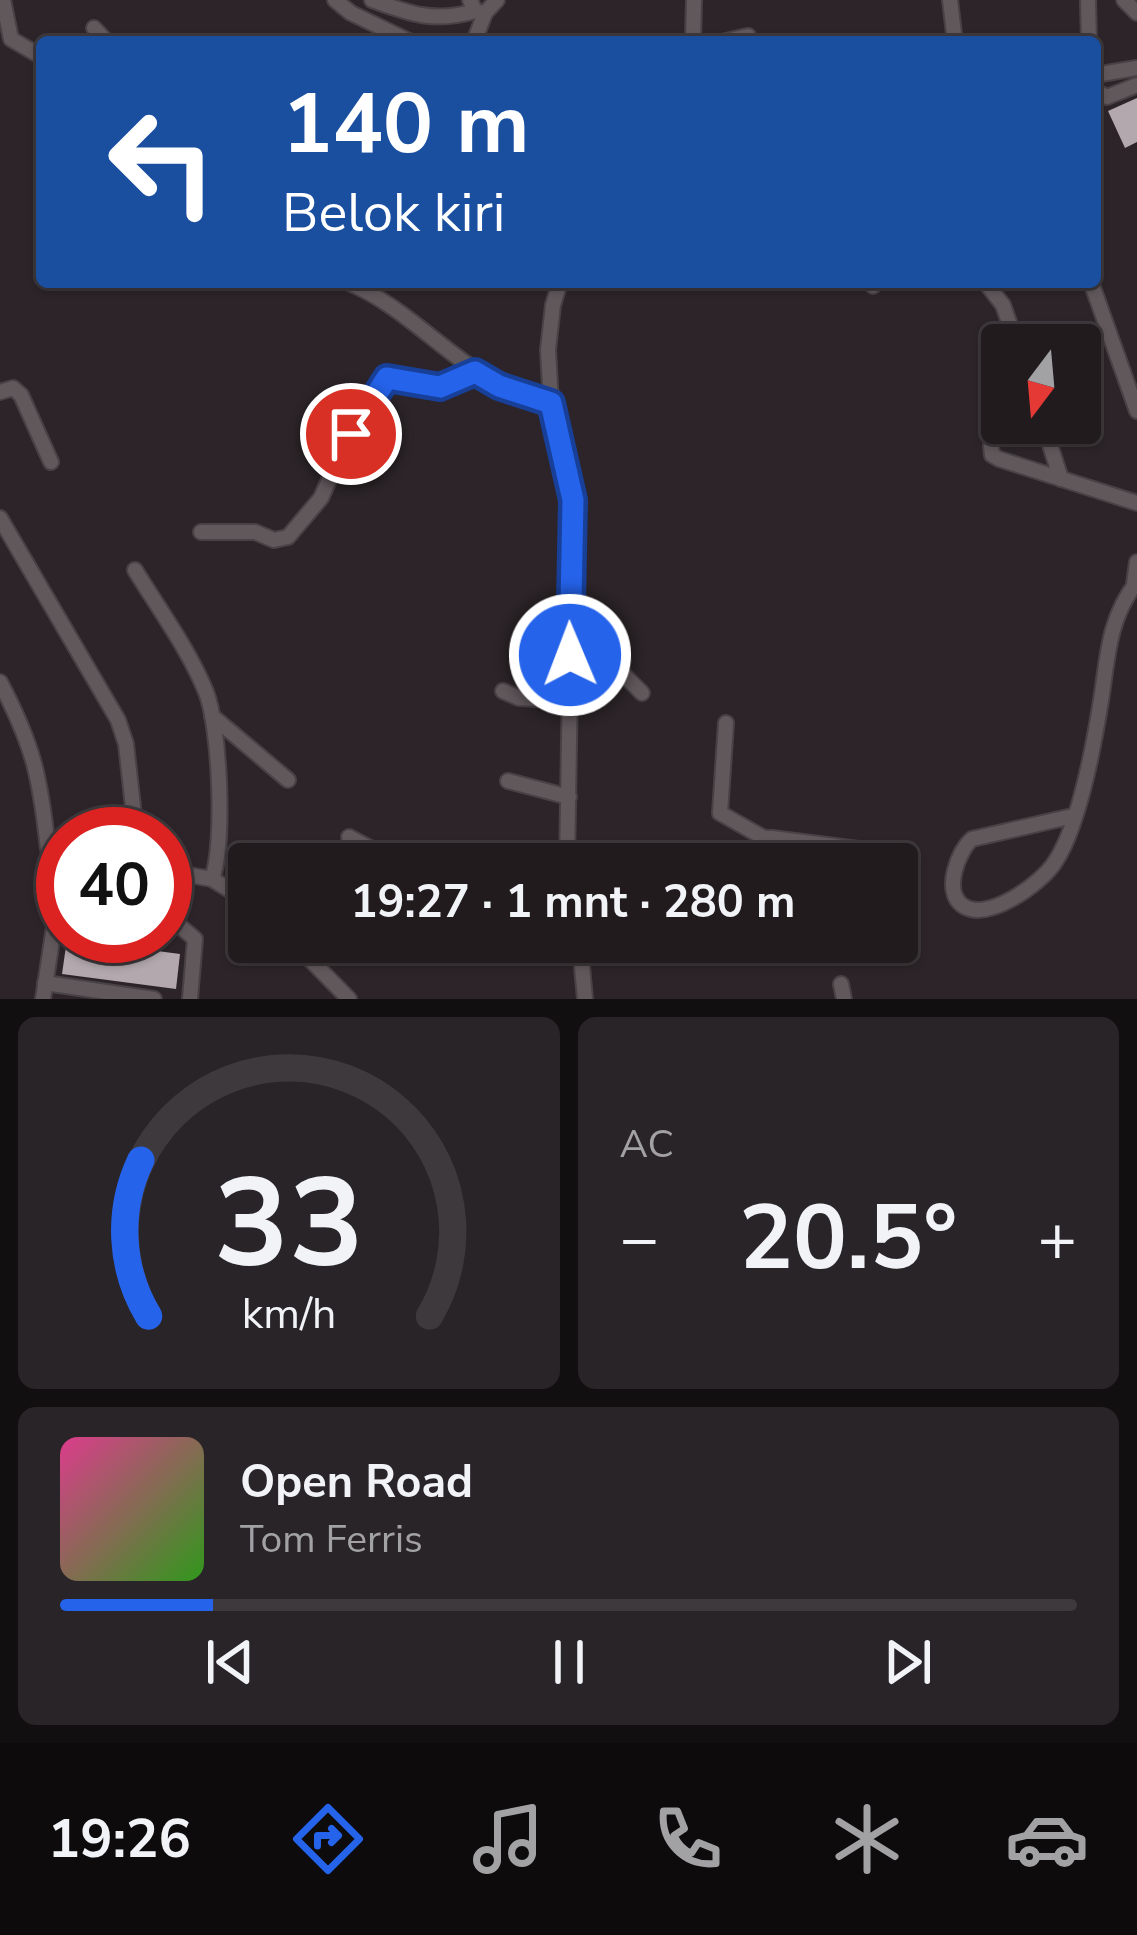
<!DOCTYPE html>
<html lang="id">
<head>
<meta charset="utf-8">
<style>
  :root { --surface:#211b1e; --page:#292427; --text:#f1f3f6; --muted:#a2a1a4; --line:#3e393c; --accent:#2563eb }
  body { margin:0; font-family:"Nunito Sans",sans-serif; background:var(--page); color:var(--text); height:100vh; display:flex; flex-direction:column; font-size:45px; white-space:nowrap }
  * { box-sizing:border-box; margin:0 }
  p { font-size:39px; color:var(--muted) }
  .icon { flex:none; width:66px; height:66px; fill:none; stroke:currentColor; stroke-width:2; stroke-linecap:round; stroke-linejoin:round }
  .map { position:relative; height:999px; overflow:hidden }
  .side { display:flex; flex-direction:column; gap:18px; padding:18px; background:#120f10; flex:1 }
  .side>* { flex:none }
  .guide { position:absolute; left:36px; top:36px; width:1065px; height:252px; border-radius:12px; box-shadow:0 3px 9px #0004,0 0 0 3px var(--line); background:#1a4fa0; color:#fff; overflow:hidden }
  .needle { width:78px; rotate:196deg }
  .controls { position:absolute; left:981px; top:324px; display:grid; gap:24px }
  .controls a { display:grid; place-items:center; width:120px; height:120px; border-radius:12px; background:var(--surface); box-shadow:0 3px 9px #0004,0 0 0 3px var(--line); font-size:60px }
  .speed { position:absolute; left:36px; top:807px; display:flex; gap:24px; font-size:60px; font-weight:700; text-align:center }
  .speed>* { display:grid; place-content:center; width:156px; height:156px; border-radius:50%; background:var(--surface); box-shadow:0 3px 9px #0004,0 0 0 3px var(--line); line-height:1 }
  .speed .limit { border:18px solid #d22; background:#fff; color:#111 }
  .pin { position:absolute; display:grid; place-items:center; width:102px; height:102px; color:#fff; margin:-51px; border:6px solid #fff; border-radius:50%; box-shadow:0 3px 12px #0007 }
  .me { position:absolute; width:132px; margin:-66px; rotate:359deg; stroke-linejoin:round; filter:drop-shadow(0 0 9px #0008) }
  .turn { display:flex; align-items:center; gap:42px; height:252px; padding:0 48px; font-size:54px }
  .turn .icon { width:156px; height:156px; stroke-width:2.5 }
  .turn b { display:block; font-size:84px; line-height:102px }
  .big { font-size:90px; font-weight:700; line-height:1.1 }
  .side .tile { flex:1; display:flex; flex-direction:column; justify-content:center; gap:18px; min-width:0; padding:0 42px; border-radius:18px; background:var(--page) }
  .side .dial { align-items:center; gap:0 }
  .dial svg { height:312px; overflow:visible; fill:none; stroke:var(--line); stroke-width:7; stroke-linecap:round; text-anchor:middle }
  .dial text { fill:var(--text); stroke:none }
  .song { display:flex; align-items:center; gap:36px }
  .cover { width:144px; height:144px; border-radius:18px; background:linear-gradient(135deg,hsl(330 70% 55%),hsl(110 70% 35%)) }
  .played { height:12px; border-radius:6px; background:linear-gradient(90deg,var(--accent) 15%,var(--line) 15%) }
  .keys { display:flex; justify-content:space-around; direction:ltr }
  .heat { display:flex; justify-content:space-between; align-items:center; font-size:66px; direction:ltr }
  .side .tiles { flex:1; display:grid; gap:18px; grid-template-columns:1fr 1fr }
  .tile:last-child { grid-column:span 2 }
  .trip { position:absolute; left:228px; top:843px; width:690px; height:120px; border-radius:12px; background:var(--surface); box-shadow:0 3px 9px #0004,0 0 0 3px var(--line); font-weight:700; line-height:120px; text-align:center }
  .dock { display:flex; height:192px; justify-content:space-around; align-items:center; background:#0d0b0c; color:var(--muted) }
  .dock .icon { width:84px; height:84px }
  .dock .on { color:var(--accent) }
  .dock b { font-size:54px; color:var(--text) }
  .map>svg:first-child { display:block }
  .building { fill:#b2a8ad }
  .lines { fill:none; stroke-linecap:round; stroke-linejoin:round }
  .minor-casing { stroke:#484145; stroke-width:18 }
  .minor { stroke:#61585c; stroke-width:14 }
  .route-casing { stroke:#184099; stroke-width:30 }
  .route { stroke:#2563eb; stroke-width:21 }
</style>
</head>
<body>
<div class="map">
<svg width="1137" height="999" viewBox="0 0 1137 999">
  <rect width="100%" height="100%" fill="#2c2428"/>
  <!-- building -->
  <g class="building">
    <path d="M1137 98V142L1125 148 1108 111Z"/>
    <path d="M67 939 180 954 176 989 62 974Z"/>
  </g>
  <g class="lines">
    <!-- minor casing -->
    <g class="minor-casing">
      <g id="minor">
        <path d="M3 0 11 39 42 57"/>
        <path d="M335 0 351 13 411 42"/>
        <path d="M372 0C410 14 435 23 475 11"/>
        <path d="M470 0 475 11 485 13 497 0"/>
        <path d="M950 0 955 42"/>
        <path d="M1088 0 1089 42"/>
        <path d="M1124 0 1137 13"/>
        <path d="M94 28 107 42"/>
        <path d="M474 42 485 13"/>
        <path d="M693 42 694 0"/>
        <path d="M722 42 748 36"/>
        <path d="M1095 75 1137 68"/>
        <path d="M1095 91 1107 97 1137 85"/>
        <path d="M347 282C422 313 468 388 551 403"/>
        <path d="M560 282 553 305 548 350 551 403 573 500 567 864"/>
        <path d="M869 282 873 286"/>
        <path d="M985 282 1003 305 1017 345"/>
        <path d="M1091 282 1137 411"/>
        <path d="M0 392 13 388 21 395 51 462"/>
        <path d="M1002 413 991 446 992 455 999 459 1137 503"/>
        <path d="M1043 423 1061 479"/>
        <path d="M0 518 118 720 126 744 136 834"/>
        <path d="M201 532H255L274 540 288 537 321 498 347 439 387 378 440 387 475 372"/>
        <path d="M135 570C159 609 189 650 206 692 220 727 225 845 212 879"/>
        <path d="M1134 584 1137 562"/>
        <path d="M570 655 612 663 642 693"/>
        <path d="M0 682C34 747 40 777 48 849L63 862"/>
        <path d="M503 691 519 698 572 701"/>
        <path d="M212 716 288 780"/>
        <path d="M726 723 720 813 764 838"/>
        <path d="M508 781 569 797"/>
        <path d="M1073 816 972 839C958 851 943 891 962 905 986 924 1042 883 1055 862 1080 825 1095 739 1102 694 1108 652 1110 616 1137 582"/>
        <path d="M349 837 400 864"/>
        <path d="M756 864 764 838H772L858 849 857 864"/>
        <path d="M165 871 212 879 249 902"/>
        <path d="M165 926 181 927 195 939 190 999"/>
        <path d="M293 942 349 999"/>
        <path d="M580 945 585 999"/>
        <path d="M747 945 837 954 847 951 853 942"/>
        <path d="M582 949 654 950 657 942"/>
        <path d="M45 983 154 999"/>
        <path d="M841 984 844 999"/>
        <path d="M43 999 54 927 63 917"/>
      </g>
    </g>
    <!-- minor -->
    <use href="#minor" class="minor"/>
  </g>
  <g class="lines">
    <!-- route casing -->
    <g class="route-casing">
      <path id="route" d="M351 434 387 378 440 387 475 372 499 386 551 403 573 500 570 655"/>
    </g>
    <!-- route -->
    <use href="#route" class="route"/>
  </g>
</svg>
<div class="controls">
<a><svg class="needle" viewBox="-14 -14 28 28"><path d="M0-13l5 13h-10z" fill="#e53935"/><path d="M0 13l5-13h-10z" fill="#a2a1a4"/></svg></a>
</div>
<div class="speed"><div class="limit">40</div></div>
<div class="pin" style="left:351px;top:434px;background:#d93025"><svg class="icon" aria-label="arrive" viewBox="0 0 24 24"><path d="M6 21V4h12l-3 4 3 4H6"/></svg></div>
<svg class="me" style="left:570px;top:655px" viewBox="-20 -20 40 40"><circle r="17" fill="#2563eb" stroke="#fff" stroke-width="3"/><path d="M0-11L8 9 0 5-8 9z" fill="#fff"/></svg>
<div class="trip">19:27 · 1 mnt · 280 m</div>
<div class="guide">
<div class="turn"><svg class="icon" aria-label="left" viewBox="0 0 24 24"><path d="M17 20v-9H6M10 6l-5 5 5 5"/></svg><div><b>140 m</b>Belok kiri</div></div>
</div>
</div>
<section class="side">
<div class="tiles">
<div class="tile dial"><svg viewBox="0 0 100 80">
<path d="M14 69A42 42 0 1 1 86 69"/>
<path d="M14 69A42 42 0 0 1 12 29" stroke="#2563eb"/>
<text x="50" y="56" font-size="32" font-weight="700">33</text>
<text x="50" y="72" font-size="11">km/h</text>
</svg></div>
<div class="tile"><p>AC</p>
<div class="heat"><a>−</a><b class="big">20.5°</b><a>+</a></div>
</div>
<div class="tile">
<div class="song"><i class="cover"></i><div><b>Open Road</b><p>Tom Ferris</p></div></div>
<div class="played"></div>
<div class="keys"><svg class="icon" aria-label="previous" viewBox="0 0 24 24"><path d="M18 5L8 12l10 7zM5 5v14"/></svg><svg class="icon" aria-label="pause" viewBox="0 0 24 24"><path d="M8 5v14M16 5v14"/></svg><svg class="icon" aria-label="next" viewBox="0 0 24 24"><path d="M6 5l10 7-10 7zM19 5v14"/></svg></div>
</div>
</div>
</section>
<nav class="dock">
<b>19:26</b>
<svg class="icon on" aria-label="directions" viewBox="0 0 24 24"><path d="M12 3l9 9-9 9-9-9zM9 14v-3h6M13 9l2 2-2 2"/></svg>
<svg class="icon" aria-label="music" viewBox="0 0 24 24"><path d="M9 18V5l10-2v13"/><circle cx="6" cy="18" r="3"/><circle cx="16" cy="16" r="3"/></svg>
<svg class="icon" aria-label="phone" viewBox="0 0 24 24"><path d="M5 4h4l2 5-3 2q2 4 5 5l2-3 5 2v4C11 20 4 13 5 4z"/></svg>
<svg class="icon" aria-label="climate" viewBox="0 0 24 24"><path d="M12 3v18M4 7l16 10M4 17L20 7"/></svg>
<svg class="icon" aria-label="car" viewBox="0 0 24 24"><path d="M5 17H2v-5l4-1 3-4h7l3 4 3 1v5h-3M9 17h6M6 11h13"/><circle cx="7" cy="17" r="2"/><circle cx="17" cy="17" r="2"/></svg>
</nav>
</body>
</html>
